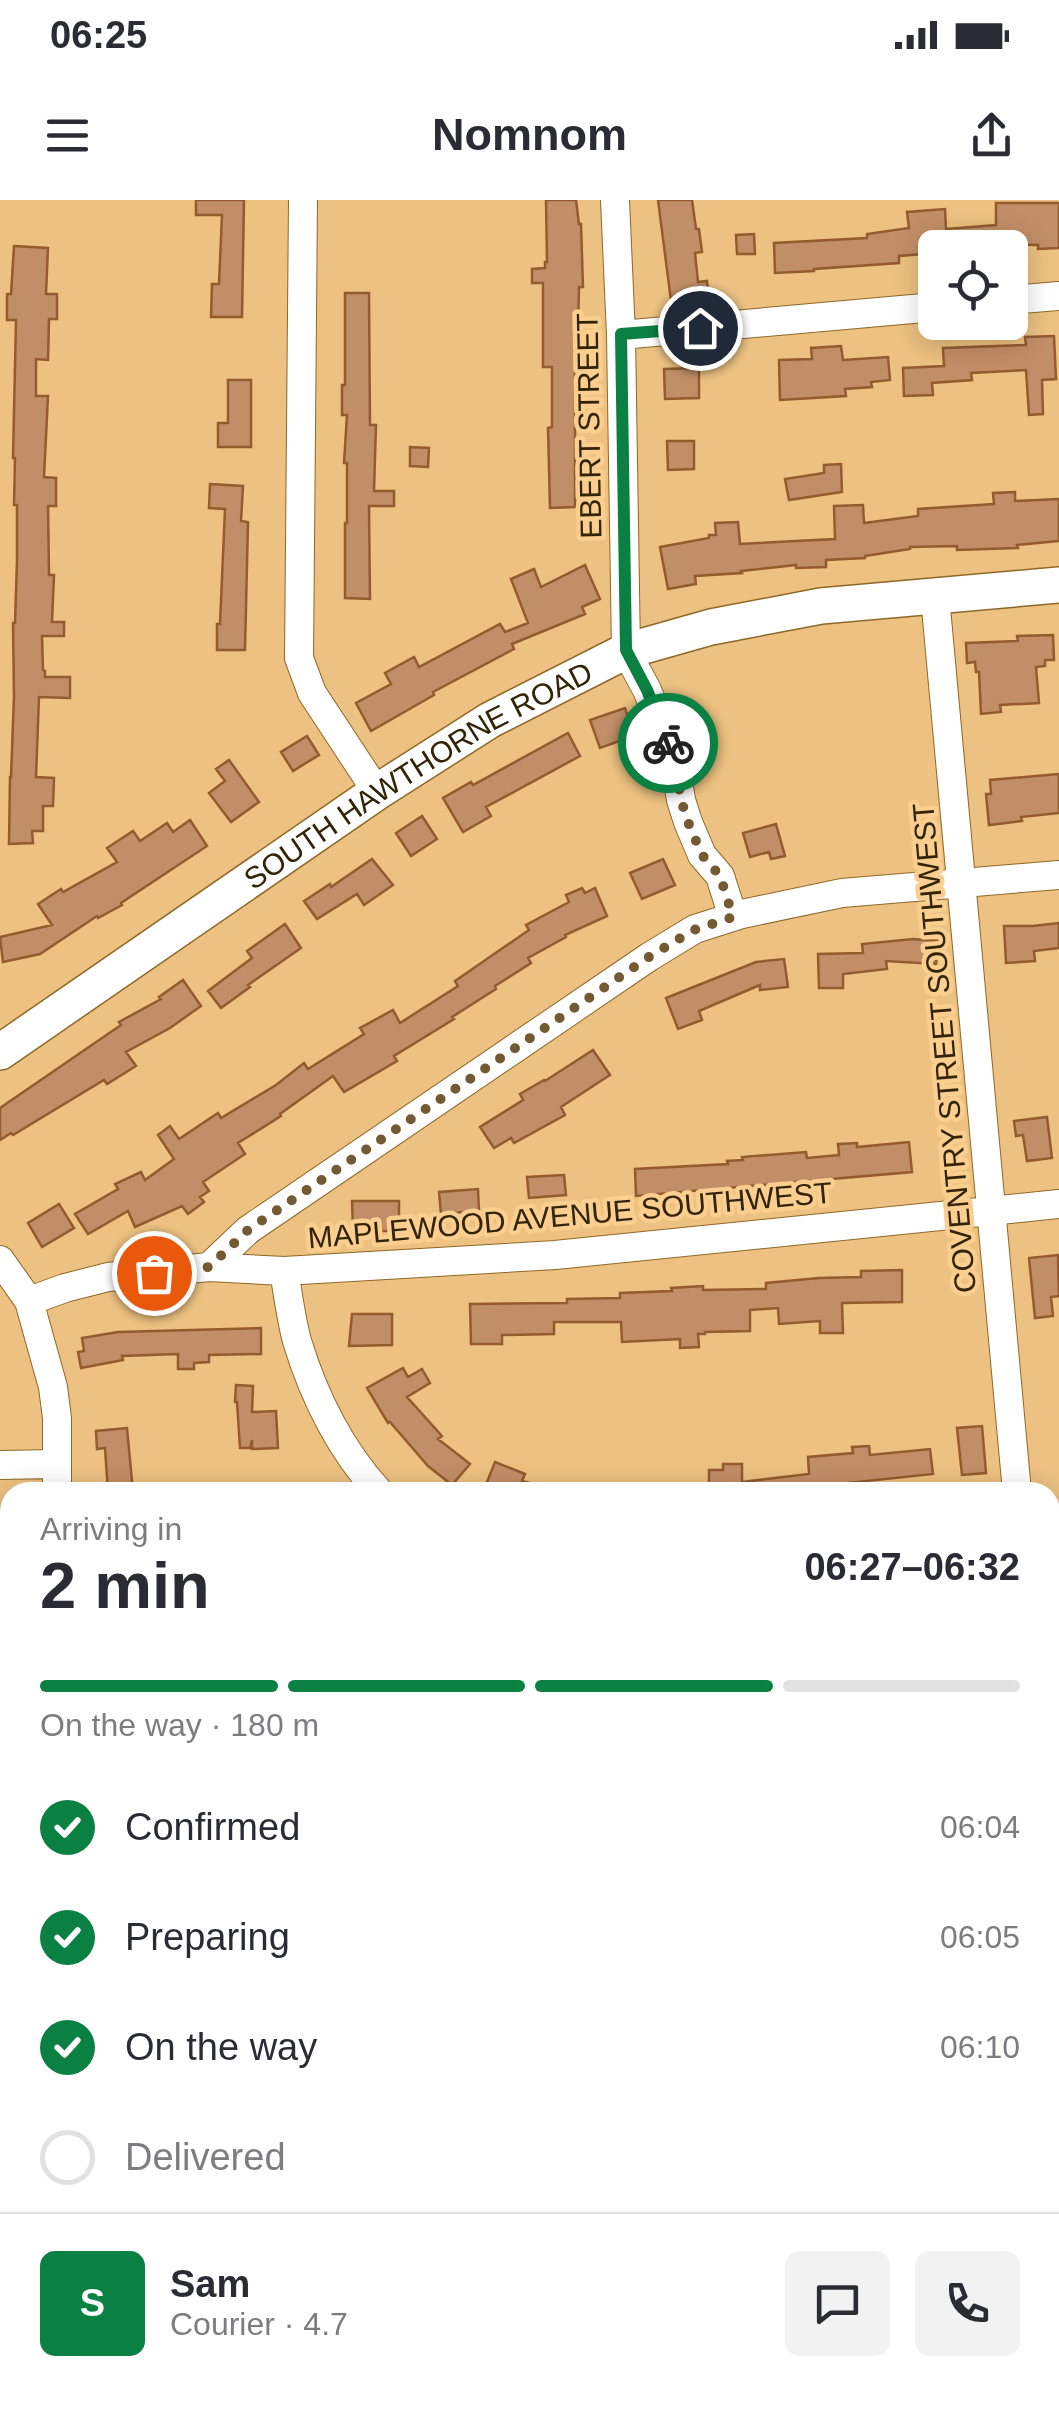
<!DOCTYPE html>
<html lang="en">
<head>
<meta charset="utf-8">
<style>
  body { margin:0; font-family:Arial,sans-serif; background:#f2f2f3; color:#2b2b33; height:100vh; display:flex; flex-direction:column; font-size:38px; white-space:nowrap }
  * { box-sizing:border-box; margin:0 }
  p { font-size:32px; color:#7c7c81 }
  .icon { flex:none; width:55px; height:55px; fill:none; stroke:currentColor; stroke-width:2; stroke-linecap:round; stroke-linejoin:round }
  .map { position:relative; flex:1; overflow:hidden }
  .panel { position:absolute; left:0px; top:1282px; width:1060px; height:932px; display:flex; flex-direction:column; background:#fff; border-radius:30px 30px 0 0; box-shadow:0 5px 25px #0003 }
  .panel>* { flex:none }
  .controls { position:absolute; left:918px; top:30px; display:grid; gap:20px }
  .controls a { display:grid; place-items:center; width:110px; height:110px; border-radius:15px; background:#fff; box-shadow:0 5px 25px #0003; font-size:50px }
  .pin { position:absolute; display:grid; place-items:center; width:85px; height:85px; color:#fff; margin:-42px; border:5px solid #fff; border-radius:50%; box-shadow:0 2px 10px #0007 }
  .courier { position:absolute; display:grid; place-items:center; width:100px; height:100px; margin:-50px; border:8px solid #0b8043; border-radius:50%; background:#fff; color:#222; box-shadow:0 2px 12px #0007 }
  .overview em { font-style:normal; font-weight:700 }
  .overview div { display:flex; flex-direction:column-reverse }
  .overview { display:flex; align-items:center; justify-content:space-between; height:170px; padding:0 40px }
  h1 { font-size:65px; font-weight:700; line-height:75px }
  .bar { display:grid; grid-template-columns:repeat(4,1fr); gap:15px 10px; align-content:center; height:120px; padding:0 40px }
  .bar i { height:12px; border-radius:8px; background:#e1e1e2 }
  .bar .on { background:#0b8043 }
  .bar p { grid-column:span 4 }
  .line { display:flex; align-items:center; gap:25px; padding:0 40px; border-top:2px solid #e1e1e2 }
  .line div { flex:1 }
  .round { display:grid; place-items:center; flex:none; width:105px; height:105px; border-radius:15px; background:#f2f2f3 }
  ol { padding:0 40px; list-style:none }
  li { display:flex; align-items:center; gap:30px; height:110px }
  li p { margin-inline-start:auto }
  li .icon { padding:10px; border-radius:50%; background:#0b8043; color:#fff; stroke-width:4 }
  li:last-child { color:#7c7c81 }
  li i { width:55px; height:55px; border:5px solid #e1e1e2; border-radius:50% }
  .status { display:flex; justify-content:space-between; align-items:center; height:70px; padding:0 50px; background:#fff; direction:ltr }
  .status svg { height:28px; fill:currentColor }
  header { display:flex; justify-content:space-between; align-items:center; height:130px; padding:0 40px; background:#fff; font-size:45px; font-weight:700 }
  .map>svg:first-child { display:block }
</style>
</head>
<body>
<div class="status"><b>06:25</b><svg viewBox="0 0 49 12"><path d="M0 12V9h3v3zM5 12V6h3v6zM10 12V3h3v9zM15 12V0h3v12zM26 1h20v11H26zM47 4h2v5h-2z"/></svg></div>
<header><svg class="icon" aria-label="menu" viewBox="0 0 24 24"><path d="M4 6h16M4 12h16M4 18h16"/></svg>Nomnom<svg class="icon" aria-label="share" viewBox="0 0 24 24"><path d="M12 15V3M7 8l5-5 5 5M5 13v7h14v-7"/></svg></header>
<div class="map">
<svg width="1059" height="2214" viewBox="0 0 1059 2214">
  <rect width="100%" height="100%" fill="#ecc181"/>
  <path fill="#c28e67" stroke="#935b2e" stroke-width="2.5" d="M196 0H244L242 117H211L212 84H219L222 15H196Z
    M546 0H576L579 24H581L583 87H579L578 128H575V307L550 308 548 228 552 227V167H543V83H532V69L545 68V62H547Z
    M658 0H692L696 29H699L702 52 695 53 698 82 707 81 709 97 671 101Z
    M996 3H1059V48L1038 49V45L996 44 935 48V53L899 56V63L814 69V71L775 73 774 43 867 38V34L909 28 907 12 945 9 946 29 996 25Z
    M754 34 755 54H737L736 35Z
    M14 46 48 48 46 94H57V119H49L48 160 36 159V196H48L44 277 56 278V306H48L49 375H54L52 422H64V436H42L43 470 45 471V477H70V498L39 497 36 577 54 578 53 606H43V631H32L33 643 9 644 10 577H11L14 496 13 423H15L17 360V305H14L15 258H13L16 120H7V94H11Z
    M345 93H369L370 225H376L374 291H394V306H369L370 399 345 398V323H347V263H344L347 215H342V185H345Z
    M1054 136 1056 179 1042 180 1043 214 1029 215 1026 170 971 173 972 180 932 183 933 195 904 196 903 168 944 166 943 148 1026 145 1025 137Z
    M841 146 843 160 888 157 890 180 871 182 872 187 845 189 846 196 780 200 779 160 812 159 811 148Z
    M699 168V198L665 199 664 169Z
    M228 180H251V247H218V223H228Z
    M667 241H694V269L668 270Z
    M410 247 429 248 428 267 410 266Z
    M841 264 842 292 789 300 785 279 824 273V265Z
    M210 284 243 286 241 321 248 322 245 450H217V424H220L225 309 209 308Z
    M1015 292V301L1059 299V341L1017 345 1018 348 957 350V346L910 347V349L865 356V358L826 360V367L796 368V365L741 371 742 373 695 376 696 384 668 389 660 347 709 338V335H716L715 323 738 322 740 344 835 339 834 306 863 305 864 323 918 316V309L994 304 993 293Z
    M585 365 600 399 582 407 585 414 512 444 514 449 433 492 434 495 371 531 356 503 391 484 385 473 414 457 419 467 500 424 505 432 528 423 511 379 534 369 541 387Z
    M1053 435 1054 460H1045V466L1036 467 1039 503 1000 505 1001 512 981 514 979 472H976L975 462 967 463 966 443 1018 441 1017 436Z
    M625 508 630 523 623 525 628 538 600 548 590 520Z
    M568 533 580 556 486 607 491 616 463 632 443 598 471 582 473 585Z
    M307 536 319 555 293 571 281 552Z
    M229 560 259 602 231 622 209 593 225 581 216 569Z
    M1059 574V613L1021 617 1022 621 989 625 986 594H991L990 580Z
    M422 616 437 639 411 656 396 633Z
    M190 620 207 646 121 703 122 705 98 718 97 716 40 754 3 762 0 737 52 725 38 704 61 689 63 692 117 662 107 648 133 631 140 641 167 623 173 632Z
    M776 624 785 656 771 659 769 652 750 657 743 633Z
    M372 659 393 685 364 705 357 694 317 719 304 701 330 684 331 687Z
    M663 659 675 685 642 699 630 673Z
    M582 688 585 693 595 688 607 716 565 735 566 737 528 758 531 763 495 786 496 789 452 817 454 819 394 856 397 861 344 892 333 876 280 914 281 916 238 943 245 954 203 982 209 991 200 997 204 1002 188 1014 182 1006 135 1027 128 1011 88 1034 75 1014 118 989 115 984 141 972 145 980 174 959 158 935 170 926 179 939 218 913 221 918 276 885 304 863 308 869 364 834 360 828 393 810 400 823 458 786 455 781 529 730 526 725 569 702 566 695Z
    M1059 723V748L1034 751 1035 761 1006 763 1004 726H1033Z
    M285 724 301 748 248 785 250 787 221 808 208 791 252 758 247 751Z
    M913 739 938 741 936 764 886 761 887 769 843 774V788H819L818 754 863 753 862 744Z
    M784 759 788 787 760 790V785L699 811 702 820 678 829 666 798 756 762Z
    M183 780 201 806 170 828 126 852 136 866 107 884 104 880 13 935 11 933 0 940V908L121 825 119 822 161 799 159 797Z
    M593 850 610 875 561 907 565 915 514 943 511 938 494 948 480 927 523 900 520 894 544 880 545 881Z
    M1047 917 1052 958 1027 961 1023 935 1016 936 1014 921Z
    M909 942 912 972 636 996 635 969 728 964 727 961 743 960 742 957 806 952 807 958 839 955 838 944 857 943V947Z
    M564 975 566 995 529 998 527 977Z
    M478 989 479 1011 441 1014 439 992Z
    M352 1001H399V1031H353Z
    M59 1004 74 1028 42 1047 28 1023Z
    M1058 1055 1059 1096 1051 1097 1053 1116 1035 1118 1029 1058Z
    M902 1070V1102L842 1103 843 1133H820V1121L779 1124 778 1108 750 1110V1131L705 1132V1134H698L699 1147 680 1148V1139L622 1142 621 1122H554V1134L502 1135V1144H471L470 1104 567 1103V1099L620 1098V1093L672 1091 671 1088 703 1086V1090L766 1089V1083L819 1078 861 1077V1071Z
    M352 1114H392V1145L349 1146Z
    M261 1128V1154L209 1155V1162L194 1163V1169H178V1154L122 1156 123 1160 81 1168 78 1152 84 1151 82 1138 118 1132Z
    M403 1168 408 1177 422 1169 430 1183 407 1197 442 1236 438 1239 470 1264 452 1285 428 1266 390 1222 388 1223 367 1188Z
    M236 1185 253 1186 252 1212 276 1211 278 1248 252 1249V1240L250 1248H240L237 1202H235Z
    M982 1226 986 1273 962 1275 957 1228Z
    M127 1228 133 1292H108L105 1248 97 1249 96 1231Z
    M869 1246 870 1255 930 1249 933 1274 838 1284 839 1292H709V1270H723V1264H742V1282L809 1274 808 1257 853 1253 852 1247Z
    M495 1262 525 1274 522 1281 549 1288V1292H483Z"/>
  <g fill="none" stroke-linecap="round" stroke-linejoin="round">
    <g stroke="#8f6827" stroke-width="30">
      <path id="minor" d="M303 0 299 458 312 493 377 592
        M615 0 621 135 626 451 647 490 674 557 681 600 688 622 702 655 720 676 733 717
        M1010 100 1059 96
        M621 135 935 107
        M935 397 1017 1292
        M0 1060 29 1101 53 1187 57 1218V1292
        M209 1067 248 1030 649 757 695 729 742 714 842 693 1059 675
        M284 1071C288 1094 291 1119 297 1141 314 1197 340 1249 379 1292
        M29 1101 65 1088 108 1077 209 1067 284 1071 555 1055 1059 1004
        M0 1265 56 1264
        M1050 1341 1059 1340
        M0 1596H10
        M1050 1614H1059
        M1050 1750 1053 1903 1050 1909
        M0 1925 10 1924
        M122 2205V2214
        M991 2214 992 2205"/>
    </g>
    <g stroke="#8f6827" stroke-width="38">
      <g id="major">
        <path id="s1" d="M0 852 377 592 490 520 626 451 711 427 821 406 1059 385"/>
      </g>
    </g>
    <use href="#minor" stroke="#fff" stroke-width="28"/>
    <use href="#major" stroke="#fff" stroke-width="35"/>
  </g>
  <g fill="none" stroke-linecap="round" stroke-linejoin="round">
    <path stroke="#745a32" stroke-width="10" stroke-dasharray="0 18" d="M154 1073 209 1067 248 1030 649 757 694 730 733 717 720 676 702 655 688 622 681 600 674 557 668 543"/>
    <path stroke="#0b8043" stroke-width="12" d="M668 543 647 490 626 450 621 134 700 128"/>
  </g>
  <g text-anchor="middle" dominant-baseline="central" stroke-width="9" stroke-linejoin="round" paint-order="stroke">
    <g font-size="30" fill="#332307" stroke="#face8e">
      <text transform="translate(589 226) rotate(-91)">EBERT STREET</text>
      <text stroke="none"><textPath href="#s1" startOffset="502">SOUTH HAWTHORNE ROAD</textPath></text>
      <text transform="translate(944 848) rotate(-95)">COVENTRY STREET SOUTHWEST</text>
      <text transform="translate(570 1015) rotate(-5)">MAPLEWOOD AVENUE SOUTHWEST</text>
    </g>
  </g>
</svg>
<div class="controls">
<a><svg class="icon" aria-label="locate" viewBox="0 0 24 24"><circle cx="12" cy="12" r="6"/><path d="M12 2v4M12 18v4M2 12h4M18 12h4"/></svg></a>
</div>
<div class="pin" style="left:154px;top:1073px;background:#ea580c"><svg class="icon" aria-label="bag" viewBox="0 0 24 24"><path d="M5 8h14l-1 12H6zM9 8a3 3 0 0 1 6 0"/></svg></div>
<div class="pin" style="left:700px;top:128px;background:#1f2937"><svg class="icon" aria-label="home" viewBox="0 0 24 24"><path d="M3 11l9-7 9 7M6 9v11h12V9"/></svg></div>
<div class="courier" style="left:668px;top:543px"><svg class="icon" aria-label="bike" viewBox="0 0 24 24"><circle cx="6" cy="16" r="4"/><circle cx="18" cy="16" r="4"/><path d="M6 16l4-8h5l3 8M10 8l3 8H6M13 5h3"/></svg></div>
<section class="panel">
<div class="overview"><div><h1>2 min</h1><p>Arriving in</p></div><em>06:27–06:32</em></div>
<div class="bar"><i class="on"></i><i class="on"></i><i class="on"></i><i></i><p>On the way · 180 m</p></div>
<ol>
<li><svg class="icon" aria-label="check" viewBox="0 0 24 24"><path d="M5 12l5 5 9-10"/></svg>Confirmed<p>06:04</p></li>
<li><svg class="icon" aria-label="check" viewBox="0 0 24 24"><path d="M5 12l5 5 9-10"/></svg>Preparing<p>06:05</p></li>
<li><svg class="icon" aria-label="check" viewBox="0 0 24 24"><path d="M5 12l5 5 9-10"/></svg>On the way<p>06:10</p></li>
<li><i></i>Delivered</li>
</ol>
<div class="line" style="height:180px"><b class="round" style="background:#0b8043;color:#fff">S</b><div><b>Sam</b><p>Courier · 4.7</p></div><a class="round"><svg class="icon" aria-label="chat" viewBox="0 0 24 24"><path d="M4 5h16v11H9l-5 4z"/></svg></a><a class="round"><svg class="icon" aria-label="phone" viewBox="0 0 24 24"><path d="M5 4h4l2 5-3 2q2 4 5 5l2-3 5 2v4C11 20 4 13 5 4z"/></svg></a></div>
</section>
</div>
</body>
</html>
